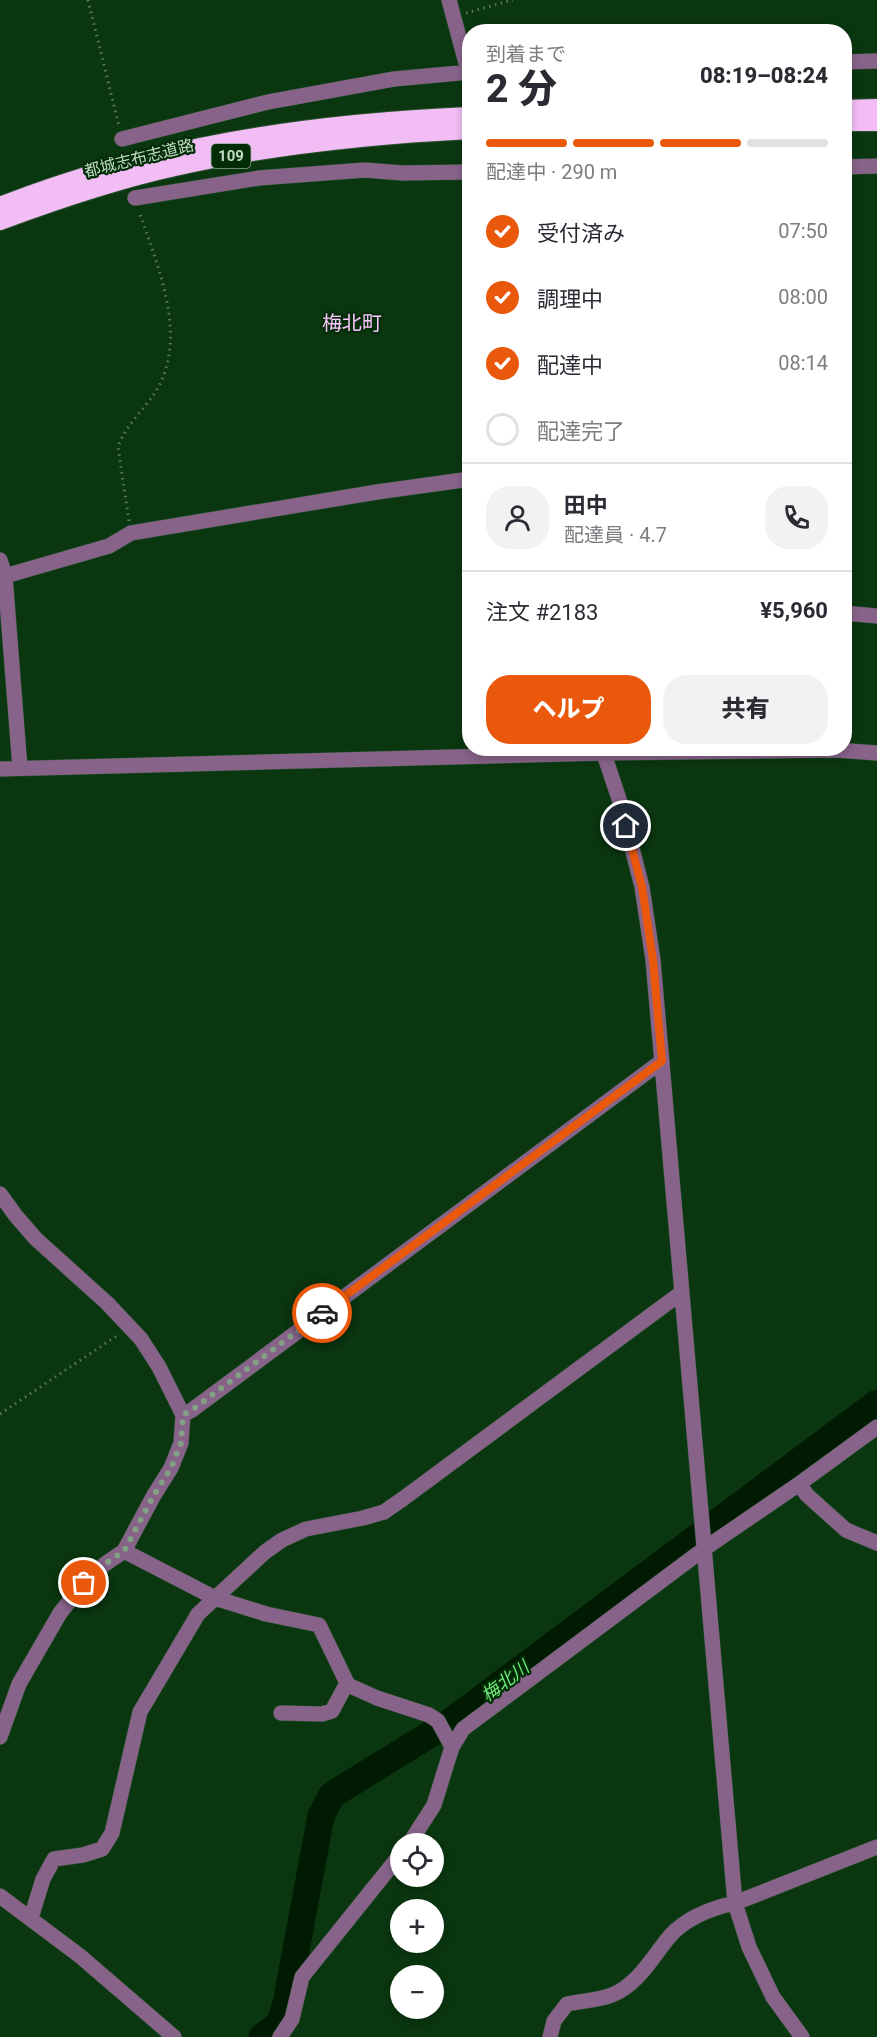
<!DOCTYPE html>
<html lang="ja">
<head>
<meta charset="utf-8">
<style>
  body { margin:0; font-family:Roboto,"Noto Sans JP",sans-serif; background:#f2f2f3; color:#2b2b33; height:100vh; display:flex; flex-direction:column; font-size:22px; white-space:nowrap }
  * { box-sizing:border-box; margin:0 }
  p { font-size:20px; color:#7c7c81 }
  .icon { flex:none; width:33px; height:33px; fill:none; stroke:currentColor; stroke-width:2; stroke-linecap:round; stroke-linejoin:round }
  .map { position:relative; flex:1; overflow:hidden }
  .sheet { position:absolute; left:462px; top:24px; width:390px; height:732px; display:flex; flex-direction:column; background:#fff; border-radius:24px; box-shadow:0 3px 9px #0003 }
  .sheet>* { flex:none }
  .fabs { position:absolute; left:390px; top:1833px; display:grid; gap:12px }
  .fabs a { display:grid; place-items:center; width:54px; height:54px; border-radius:50%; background:#fff; box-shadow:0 3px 9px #0003; font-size:30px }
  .pin { position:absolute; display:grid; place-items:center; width:51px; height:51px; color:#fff; margin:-26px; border:3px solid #fff; border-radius:50%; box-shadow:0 2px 6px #0007 }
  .courier { position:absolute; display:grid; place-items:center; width:60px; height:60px; margin:-30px; border:4px solid #ea580c; border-radius:50%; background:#fff; color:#222; box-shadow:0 2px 8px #0007 }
  .summary em { font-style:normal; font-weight:800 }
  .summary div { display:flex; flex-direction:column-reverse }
  .summary { display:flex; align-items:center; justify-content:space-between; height:102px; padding:0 24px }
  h1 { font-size:39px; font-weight:800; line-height:45px }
  .bar { display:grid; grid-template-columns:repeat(4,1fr); gap:9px 6px; align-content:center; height:72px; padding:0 24px }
  .bar i { height:8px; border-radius:4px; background:#e1e1e2 }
  .bar .active { background:#ea580c }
  .bar p { grid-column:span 4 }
  .line { display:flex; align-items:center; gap:15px; padding:0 24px; border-top:2px solid #e1e1e2 }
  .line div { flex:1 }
  .round { display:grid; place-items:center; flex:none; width:63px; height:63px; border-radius:24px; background:#f2f2f3 }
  ol { padding:0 24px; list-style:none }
  li { display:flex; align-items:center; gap:18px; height:66px }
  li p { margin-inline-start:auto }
  li .icon { padding:6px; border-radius:50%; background:#ea580c; color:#fff; stroke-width:4 }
  li:last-child { color:#7c7c81 }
  li i { width:33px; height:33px; border:3px solid #e1e1e2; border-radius:50% }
  .cta { display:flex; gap:12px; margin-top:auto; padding:12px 24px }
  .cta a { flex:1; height:69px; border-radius:24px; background:#ea580c; color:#fff; font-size:24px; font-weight:800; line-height:69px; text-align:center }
  .cta a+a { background:#f2f2f3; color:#2b2b33 }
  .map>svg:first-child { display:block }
</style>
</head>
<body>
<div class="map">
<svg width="877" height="2037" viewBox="0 0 877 2037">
  <rect width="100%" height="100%" fill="#0a3610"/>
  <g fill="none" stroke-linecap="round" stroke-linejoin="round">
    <path stroke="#001b02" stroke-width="27" d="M262 2037 279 2024 286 2004 321 1816 332 1795 450 1722 877 1403"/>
    <g stroke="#2b5330" stroke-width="16">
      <path id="minor" d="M449 0 470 78
        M844 62 877 61
        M122 139 268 102 394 79 470 72
        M844 167 877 166
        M135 198 259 178 365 170 402 173 470 172
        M0 560 5 576
        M844 613 877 616
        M602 748 621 805 642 887 653 960 735 1903 749 1947 773 1997 802 2037
        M20 768 5 576 109 546 131 533 377 492 470 479
        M0 769 603 753 836 750 877 753
        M0 1194 16 1216 36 1239 107 1303 141 1339 159 1367 183 1415 181 1443 171 1468 154 1495 124 1551 105 1564 84 1583 60 1613 19 1684 0 1737
        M183 1415 192 1410 662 1061
        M799 1484 807 1495 846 1530 877 1543
        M124 1551 215 1598 266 1614 319 1625 348 1685 377 1698 429 1715 438 1721 452 1747
        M281 1713 322 1714 332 1711 347 1683
        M409 1844 434 1805 452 1747 463 1729 704 1549 799 1484 877 1427
        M0 1896 80 1956 174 2037
        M31 1918 43 1879 54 1859 83 1855 102 1849 112 1833 140 1712 198 1614 265 1552 282 1540 306 1529 363 1518 384 1512 404 1498 681 1293
        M280 2037 292 2019 302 1977 400 1855
        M550 2037 554 2021 567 2004C581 2001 599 2000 612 1995 639 1984 653 1956 670 1936 686 1918 712 1908 735 1903L877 1847"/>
    </g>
    <g stroke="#2b5330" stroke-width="20">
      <path id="highway" d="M844 109 877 108
        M844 122H877
        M0 206C153 146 306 123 470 116
        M0 221C57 200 115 180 175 167 272 145 370 135 470 130"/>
    </g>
    <path stroke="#597c5c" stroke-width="3" stroke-dasharray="1.5 4.5" stroke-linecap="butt" d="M88 0 119 126
      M466 13 513 0
      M129 521 118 447C126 423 147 408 159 386 187 331 157 265 139 211
      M0 1414 118 1335"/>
    <use href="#minor" stroke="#876389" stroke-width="15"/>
    <use href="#highway" stroke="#f2bdf4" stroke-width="18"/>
  </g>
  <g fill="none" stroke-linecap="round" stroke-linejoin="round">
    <path stroke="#82a084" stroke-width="6" stroke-dasharray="0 10.8" d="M84 1583 105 1564 124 1551 154 1495 171 1468 181 1443 183 1415 192 1410 322 1313"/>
    <path stroke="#ea580c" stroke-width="8" d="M322 1313 662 1061 653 960 642 887 626 826"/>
  </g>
  <g text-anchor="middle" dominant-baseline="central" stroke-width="4.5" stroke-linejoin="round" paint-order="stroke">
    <rect fill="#002c06" stroke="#88a58a" stroke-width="1.5" x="211.5" y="144" width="39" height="24" rx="4.5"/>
    <g font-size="15" font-weight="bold" fill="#c2d9c2">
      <text x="231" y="156">109</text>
    </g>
    <g font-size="16" fill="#c2d9c2" stroke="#002c06">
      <text transform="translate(139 158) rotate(-14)">都城志布志道路</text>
    </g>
    <g font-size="18" font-style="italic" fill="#70ea7a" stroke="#002c06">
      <text transform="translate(505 1681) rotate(-37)">梅北川</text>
    </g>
    <g font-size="20" fill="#fdc4ff" stroke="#002c06">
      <text x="352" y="323">梅北町</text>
    </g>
  </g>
</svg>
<div class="fabs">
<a><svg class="icon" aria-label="locate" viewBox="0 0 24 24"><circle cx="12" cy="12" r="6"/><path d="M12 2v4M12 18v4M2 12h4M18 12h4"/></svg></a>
<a>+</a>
<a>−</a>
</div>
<div class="pin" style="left:84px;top:1583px;background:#ea580c"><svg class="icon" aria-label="bag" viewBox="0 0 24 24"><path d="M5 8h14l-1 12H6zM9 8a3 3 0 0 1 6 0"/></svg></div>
<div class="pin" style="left:626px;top:826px;background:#1f2937"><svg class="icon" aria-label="home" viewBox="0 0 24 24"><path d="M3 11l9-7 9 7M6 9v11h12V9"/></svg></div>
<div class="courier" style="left:322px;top:1313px"><svg class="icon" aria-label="car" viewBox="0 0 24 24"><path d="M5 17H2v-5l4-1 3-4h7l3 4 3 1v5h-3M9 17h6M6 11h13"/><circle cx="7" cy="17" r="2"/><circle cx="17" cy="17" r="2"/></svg></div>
<section class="sheet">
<div class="summary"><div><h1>2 分</h1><p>到着まで</p></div><em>08:19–08:24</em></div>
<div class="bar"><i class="active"></i><i class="active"></i><i class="active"></i><i></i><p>配達中 · 290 m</p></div>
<ol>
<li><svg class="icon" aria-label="check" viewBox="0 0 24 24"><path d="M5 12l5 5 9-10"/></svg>受付済み<p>07:50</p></li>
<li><svg class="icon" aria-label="check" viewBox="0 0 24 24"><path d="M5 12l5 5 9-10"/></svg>調理中<p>08:00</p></li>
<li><svg class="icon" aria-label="check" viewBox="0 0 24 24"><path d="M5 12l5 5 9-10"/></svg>配達中<p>08:14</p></li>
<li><i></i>配達完了</li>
</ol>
<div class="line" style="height:108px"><a class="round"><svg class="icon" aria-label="person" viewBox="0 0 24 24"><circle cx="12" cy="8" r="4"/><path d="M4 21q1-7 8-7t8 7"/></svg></a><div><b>田中</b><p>配達員 · 4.7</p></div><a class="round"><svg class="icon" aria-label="phone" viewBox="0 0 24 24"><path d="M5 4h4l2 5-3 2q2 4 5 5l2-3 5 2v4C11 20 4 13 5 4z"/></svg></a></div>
<div class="line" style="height:78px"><div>注文 #2183</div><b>¥5,960</b></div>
<div class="cta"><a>ヘルプ</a><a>共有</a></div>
</section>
</div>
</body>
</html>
